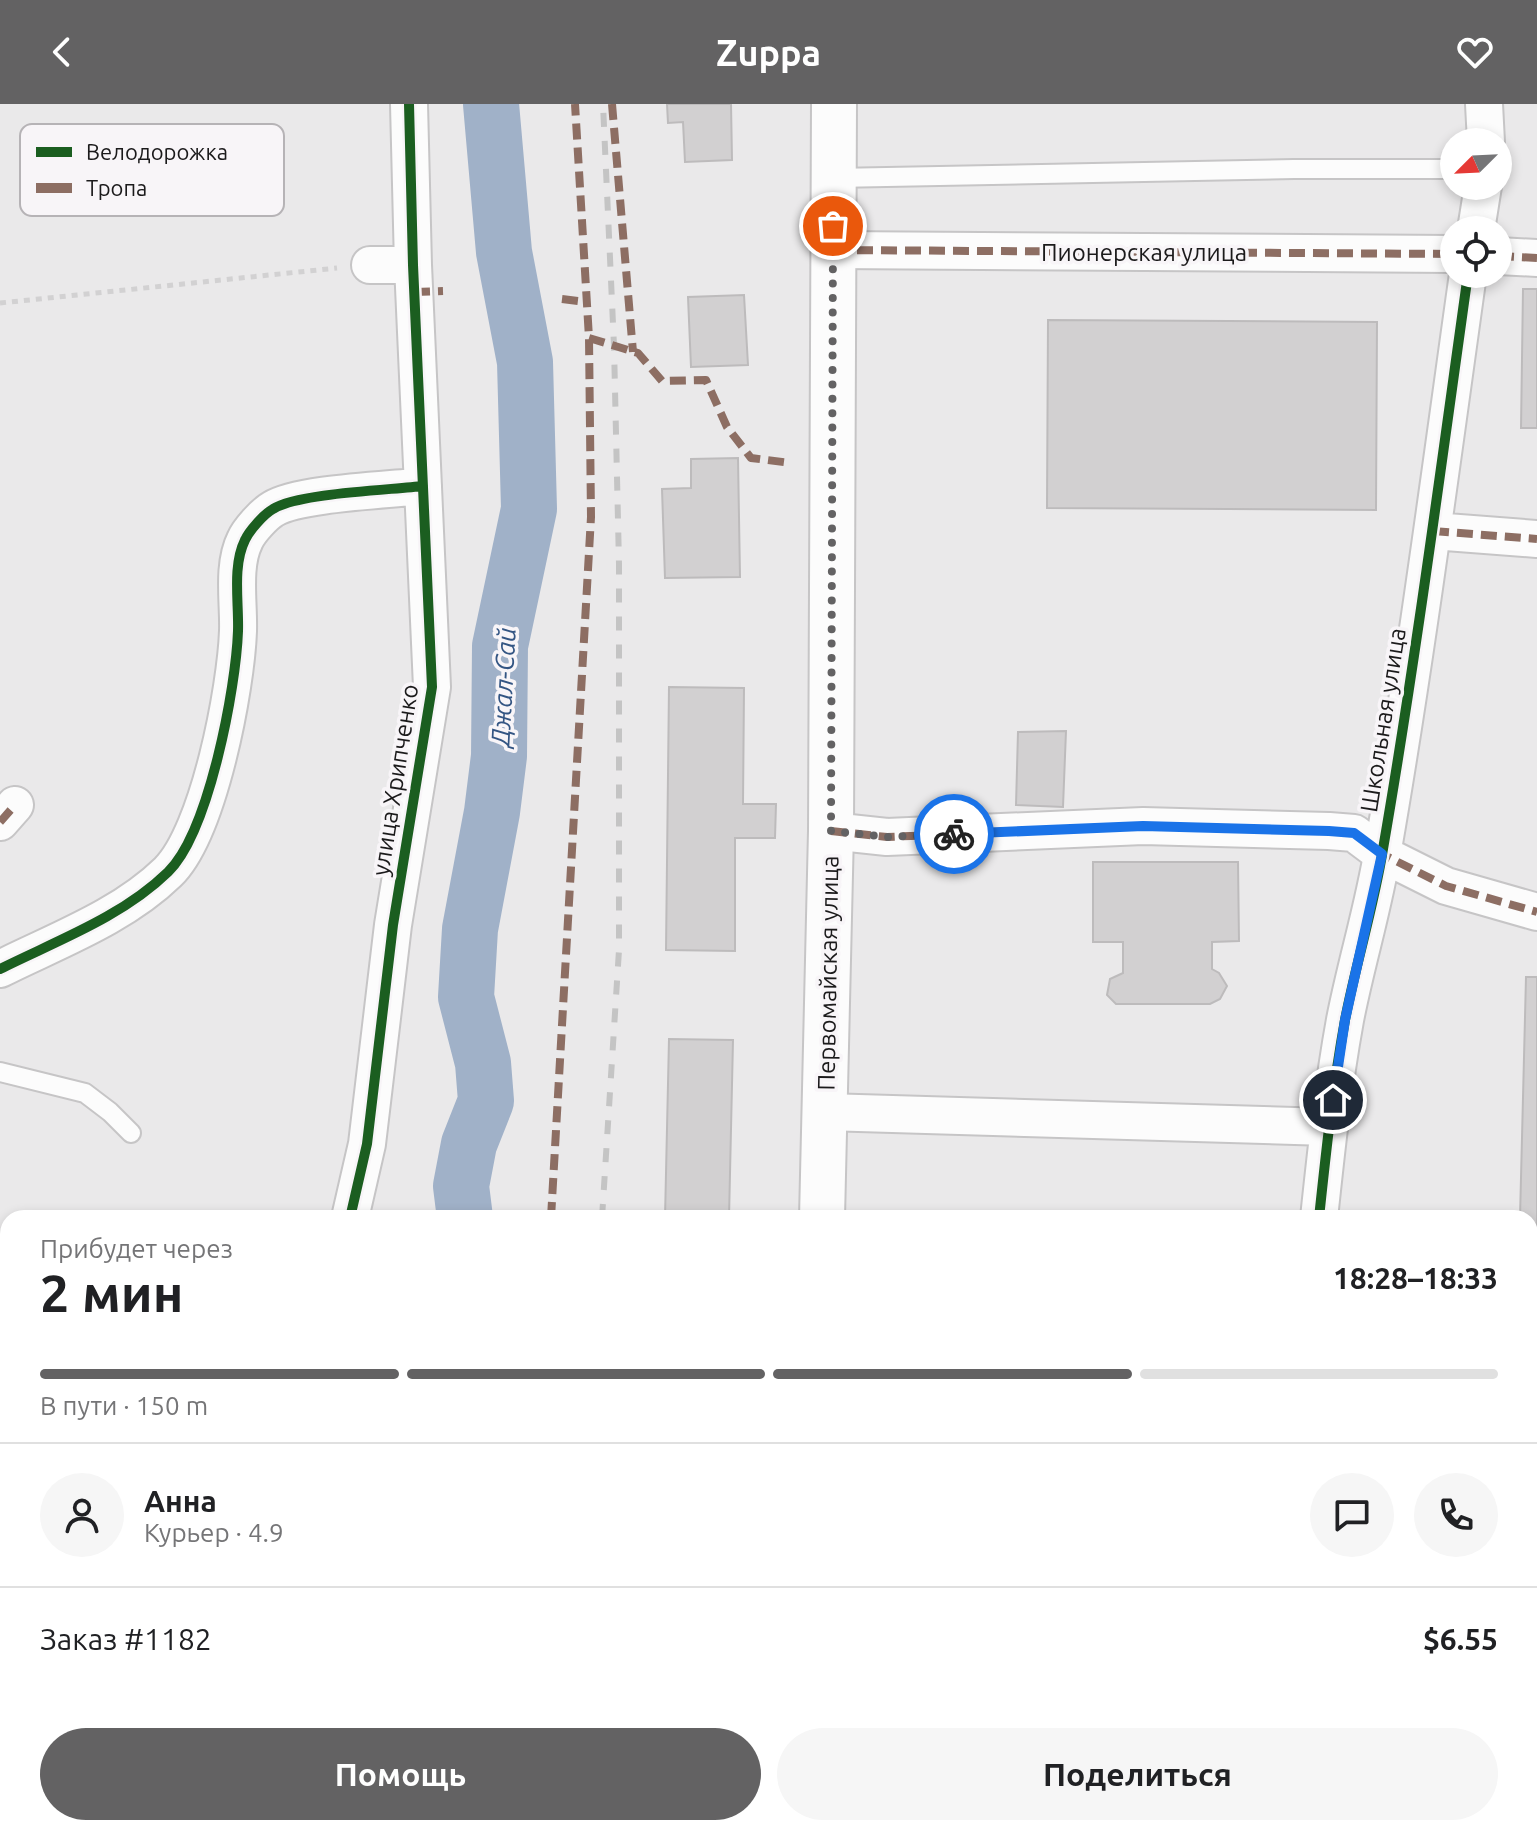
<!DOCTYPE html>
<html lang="ru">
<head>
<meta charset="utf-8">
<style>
  body { margin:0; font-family:Ubuntu,sans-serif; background:#f6f6f6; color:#202124; height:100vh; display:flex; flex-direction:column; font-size:30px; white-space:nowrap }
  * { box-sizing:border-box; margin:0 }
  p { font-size:26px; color:#757577 }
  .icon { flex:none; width:44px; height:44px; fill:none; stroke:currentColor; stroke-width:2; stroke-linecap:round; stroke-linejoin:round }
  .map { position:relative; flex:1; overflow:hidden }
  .panel { position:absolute; left:0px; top:1106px; width:1538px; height:626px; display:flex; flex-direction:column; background:#fff; border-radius:24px 24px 0 0; box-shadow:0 4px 12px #0003 }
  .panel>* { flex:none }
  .needle { width:52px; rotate:246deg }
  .controls { position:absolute; left:1440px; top:24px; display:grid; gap:16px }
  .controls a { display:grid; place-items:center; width:72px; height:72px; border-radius:50%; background:#fff; box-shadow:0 4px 12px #0003; font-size:40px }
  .pin { position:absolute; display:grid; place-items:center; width:68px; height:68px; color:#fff; margin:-34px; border:4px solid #fff; border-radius:50%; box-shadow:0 2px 8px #0007 }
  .courier { position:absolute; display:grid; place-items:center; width:80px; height:80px; margin:-40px; border:6px solid #1a73e8; border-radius:50%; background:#fff; color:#222; box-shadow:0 2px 10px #0007 }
  .head em { font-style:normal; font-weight:600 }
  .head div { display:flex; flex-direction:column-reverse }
  .head { display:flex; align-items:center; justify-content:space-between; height:136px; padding:0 40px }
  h1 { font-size:52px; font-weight:600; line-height:60px }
  .bar { display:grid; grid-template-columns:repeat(4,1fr); gap:12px 8px; align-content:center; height:96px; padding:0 40px }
  .bar i { height:10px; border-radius:6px; background:#e0e0e0 }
  .bar .on { background:#636263 }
  .bar p { grid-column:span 4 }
  .line { display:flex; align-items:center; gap:20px; padding:0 40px; border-top:2px solid #e0e0e0 }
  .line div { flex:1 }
  .round { display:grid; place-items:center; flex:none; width:84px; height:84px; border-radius:42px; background:#f6f6f6 }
  .button { display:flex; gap:16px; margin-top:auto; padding:16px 40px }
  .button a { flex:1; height:92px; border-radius:48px; background:#636263; color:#fff; font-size:32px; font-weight:600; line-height:92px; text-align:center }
  .button a+a { background:#f6f6f6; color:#202124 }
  header { display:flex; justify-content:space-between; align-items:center; height:104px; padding:0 40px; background:#636263; color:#fff; font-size:36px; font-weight:600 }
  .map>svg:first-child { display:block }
</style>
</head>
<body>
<header><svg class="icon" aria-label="back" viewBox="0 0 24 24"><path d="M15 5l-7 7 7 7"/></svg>Zuppa<svg class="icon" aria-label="heart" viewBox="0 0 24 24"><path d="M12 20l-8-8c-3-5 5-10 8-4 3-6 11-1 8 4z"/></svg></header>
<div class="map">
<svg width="1537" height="1731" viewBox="0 0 1537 1731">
  <rect width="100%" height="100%" fill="#eae9ea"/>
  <path fill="#e2dce2" d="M485 1724H590L589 1731H482Z"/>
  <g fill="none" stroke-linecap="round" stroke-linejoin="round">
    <path stroke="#a0b1c8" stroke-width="56" d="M465 1114 461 1082 469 1040 486 997 483 959 466 893 470 825 492 708 499 652 500 542 529 405 525 258 504 148 491 0
      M287 1731 289 1724"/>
  </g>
  <path fill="#d2d0d1" stroke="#bdbbbc" stroke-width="2" d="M667 0H731L732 56 685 58 683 18 668 19Z
    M1523 185H1537V324H1521Z
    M744 191 748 261 691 263 688 193Z
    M1048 216 1377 218 1376 406 1047 404Z
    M738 354 740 473 665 474 662 385 691 384V355Z
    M669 583 744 584 743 700H776L775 734H735V847L666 846Z
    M1066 627 1063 703 1016 701 1018 628Z
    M1093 758H1238L1239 837 1212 838V865L1219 869 1227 882 1220 895 1210 900H1116L1107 891 1110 875 1123 869V838H1093Z
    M1526 873H1537V1186H1530V1114H1520Z
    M669 935 733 936 729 1114H665Z
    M0 1407 4 1416 8 1414V1490L4 1492 0 1483Z
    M653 1724H720V1731H653Z"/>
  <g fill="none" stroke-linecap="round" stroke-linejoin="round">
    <g stroke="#c6c5c6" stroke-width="22">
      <path id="lane" d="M834 74 1294 65H1454
        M0 968 85 989 110 1008 131 1029"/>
    </g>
    <g stroke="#c6c5c6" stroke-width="40">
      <path id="street" d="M1484 0 1486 38
        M1476 126 1483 82
        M833 146 1454 150
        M1498 152 1537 154
        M370 161H413
        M1433 427 1537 435
        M0 718 15 701
        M831 727 887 733 1143 722 1329 727 1354 729 1382 750 1446 782 1537 808
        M0 865C56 837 122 813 168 768 209 728 236 584 238 527 239 499 232 462 245 436 249 427 264 410 273 405 298 389 390 386 423 382
        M825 1008 1328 1023
        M350 1114 367 1040 393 821 432 583 413 161 409 0
        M1319 1114C1326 1048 1333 982 1345 916 1356 859 1374 802 1383 745 1416 554 1441 362 1468 170
        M1299 1724V1731
        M182 1731 185 1724"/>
    </g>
    <g stroke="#c6c5c6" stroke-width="48">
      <path id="secondary" d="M822 1114 831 727 834 0
        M808 1731V1724"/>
    </g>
    <path stroke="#d2d1d2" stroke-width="5" stroke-dasharray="6 6" stroke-linecap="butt" d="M0 199 337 164"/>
    <use href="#lane" stroke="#fcfcfc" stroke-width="18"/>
    <use href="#street" stroke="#fcfcfc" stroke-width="36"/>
    <use href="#secondary" stroke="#fcfcfc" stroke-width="44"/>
    <path stroke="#c4c4c4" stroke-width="6" stroke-dasharray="14 14" stroke-linecap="butt" d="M602 1114 619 846V460L614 242 603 0
      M551 1731 552 1724"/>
    <path stroke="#8d6e63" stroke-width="8" stroke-dasharray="16 8" stroke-linecap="butt" d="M612 0 633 248
      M833 146 1454 150
      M1498 152 1537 154
      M414 188 443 187
      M562 195 587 198
      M589 234 638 249 662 277 706 276 727 323 751 354 791 359
      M1433 427 1537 435
      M0 718 15 701
      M831 727 887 733 1143 722 1329 727 1354 729 1382 750 1446 782 1537 808
      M551 1114 591 413 589 234 575 0
      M429 1731 431 1724"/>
    <g stroke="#f8f5f8" stroke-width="15">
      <path id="cycleway" d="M0 865C56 837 122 813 168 768 209 728 236 584 238 527 239 499 232 462 245 436 249 427 264 410 273 405 298 389 390 386 423 382
        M350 1114 367 1040 393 821 432 583 413 161 409 0
        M1319 1114C1326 1048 1333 982 1345 916 1356 859 1374 802 1383 745 1416 554 1441 362 1468 170"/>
    </g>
    <use href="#cycleway" stroke="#1b5e20" stroke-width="10"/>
  </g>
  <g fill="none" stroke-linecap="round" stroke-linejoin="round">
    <path stroke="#636263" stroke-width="8" stroke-dasharray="0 14.4" d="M833 122 831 727 887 733 954 730"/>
    <path stroke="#1a73e8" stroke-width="10" d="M954 730 1143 722 1329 727 1354 729 1382 750 1345 916 1333 996"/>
  </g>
  <g text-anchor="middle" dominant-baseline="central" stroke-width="7" stroke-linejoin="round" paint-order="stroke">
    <g font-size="24" fill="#1b1a1b" stroke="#f8f5f8">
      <text x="1144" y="148">Пионерская улица</text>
      <text transform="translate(1383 616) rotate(-81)">Школьная улица</text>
      <text transform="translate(395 676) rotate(-81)">улица Хрипченко</text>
      <text transform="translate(828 869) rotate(-89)">Первомайская улица</text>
    </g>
    <g font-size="26" font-style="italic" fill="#335583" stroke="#f8f5f8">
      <text transform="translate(503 583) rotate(-87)">Джал-Сай</text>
    </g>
  </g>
  <rect x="20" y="20" width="264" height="92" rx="12" fill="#f8f5f8" stroke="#b6b3b6" stroke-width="2"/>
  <rect x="36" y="43" width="36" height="10" fill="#1b5e20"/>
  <rect x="36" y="79" width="36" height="10" fill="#8d6e63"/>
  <g font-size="22" fill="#1b1a1b">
    <text x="86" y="56">Велодорожка</text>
    <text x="86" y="92">Тропа</text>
  </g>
</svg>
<div class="controls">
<a><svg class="needle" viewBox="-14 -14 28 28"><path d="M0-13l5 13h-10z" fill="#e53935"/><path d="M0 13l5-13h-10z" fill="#757577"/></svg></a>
<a><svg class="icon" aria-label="locate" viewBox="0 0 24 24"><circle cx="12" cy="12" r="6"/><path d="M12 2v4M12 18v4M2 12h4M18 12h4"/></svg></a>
</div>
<div class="pin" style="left:833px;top:122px;background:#ea580c"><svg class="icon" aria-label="bag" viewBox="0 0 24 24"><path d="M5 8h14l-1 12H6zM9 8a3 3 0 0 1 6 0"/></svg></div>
<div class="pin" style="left:1333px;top:996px;background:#1f2937"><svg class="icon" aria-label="home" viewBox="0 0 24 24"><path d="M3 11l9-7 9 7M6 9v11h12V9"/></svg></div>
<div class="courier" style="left:954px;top:730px"><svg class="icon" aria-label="bike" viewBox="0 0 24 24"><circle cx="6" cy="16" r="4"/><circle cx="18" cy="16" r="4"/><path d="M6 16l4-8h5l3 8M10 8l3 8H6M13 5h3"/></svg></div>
<section class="panel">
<div class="head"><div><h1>2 мин</h1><p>Прибудет через</p></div><em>18:28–18:33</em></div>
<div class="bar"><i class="on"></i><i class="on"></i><i class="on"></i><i></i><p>В пути · 150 m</p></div>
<div class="line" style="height:144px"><a class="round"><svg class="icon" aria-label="person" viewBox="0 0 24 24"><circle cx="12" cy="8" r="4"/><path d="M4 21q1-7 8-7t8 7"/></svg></a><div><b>Анна</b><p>Курьер · 4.9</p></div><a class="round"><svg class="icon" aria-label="chat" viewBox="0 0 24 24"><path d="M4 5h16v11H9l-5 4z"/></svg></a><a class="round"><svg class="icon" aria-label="phone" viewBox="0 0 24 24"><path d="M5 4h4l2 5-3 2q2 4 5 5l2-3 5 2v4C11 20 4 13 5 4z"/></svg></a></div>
<div class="line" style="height:104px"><div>Заказ #1182</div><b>$6.55</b></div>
<div class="button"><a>Помощь</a><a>Поделиться</a></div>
</section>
</div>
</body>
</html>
